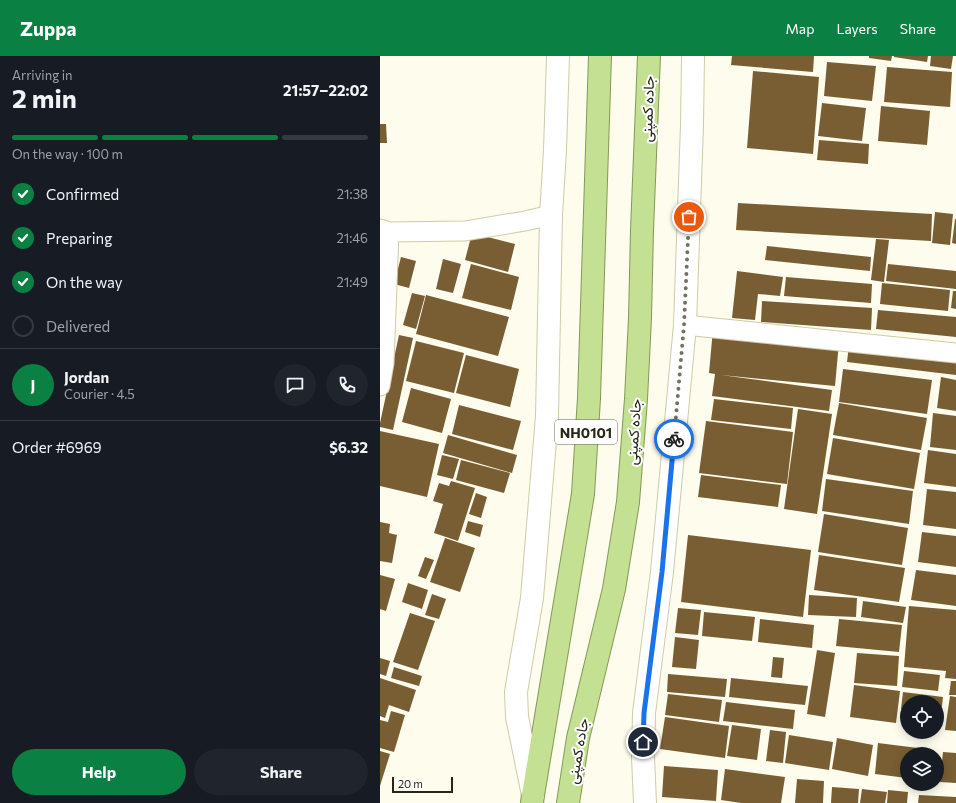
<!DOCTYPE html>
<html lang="en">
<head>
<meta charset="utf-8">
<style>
  body { margin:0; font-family:Commissioner,Vazirmatn,sans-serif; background:#20242c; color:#f1f3f6; height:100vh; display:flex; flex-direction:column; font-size:15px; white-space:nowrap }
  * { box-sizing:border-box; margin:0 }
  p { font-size:13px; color:#9ea1a6 }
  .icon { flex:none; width:22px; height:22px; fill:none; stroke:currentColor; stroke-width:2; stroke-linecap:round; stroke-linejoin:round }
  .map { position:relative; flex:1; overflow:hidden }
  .drawer { display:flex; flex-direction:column; background:#171b24; width:380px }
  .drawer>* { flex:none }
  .controls { position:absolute; left:520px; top:639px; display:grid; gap:8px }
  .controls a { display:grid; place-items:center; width:44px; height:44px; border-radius:50%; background:#171b24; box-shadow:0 2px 10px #0003; font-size:20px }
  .scale { position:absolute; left:12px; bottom:10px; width:61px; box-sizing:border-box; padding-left:4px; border:2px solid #272617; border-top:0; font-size:11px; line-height:14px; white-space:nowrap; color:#272617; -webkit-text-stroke:3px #fff; paint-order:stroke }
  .pin { position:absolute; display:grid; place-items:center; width:34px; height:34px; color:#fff; margin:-17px; border:2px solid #fff; border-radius:50%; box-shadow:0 1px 4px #0007 }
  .courier { position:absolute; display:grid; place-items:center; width:40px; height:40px; margin:-20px; border:3px solid #1a73e8; border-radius:50%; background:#fff; color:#222; box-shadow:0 1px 5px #0007 }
  .overview em { font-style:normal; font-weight:700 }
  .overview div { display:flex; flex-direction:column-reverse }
  .overview { display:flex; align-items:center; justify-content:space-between; height:68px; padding:0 12px }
  h1 { font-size:26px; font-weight:700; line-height:30px }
  .bar { display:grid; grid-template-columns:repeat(4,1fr); gap:6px 4px; align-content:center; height:48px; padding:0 12px }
  .bar i { height:5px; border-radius:3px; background:#363941 }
  .bar .selected { background:#0b8043 }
  .bar p { grid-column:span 4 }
  .line { display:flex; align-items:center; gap:10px; padding:0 12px; border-top:1px solid #363941 }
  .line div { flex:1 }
  .round { display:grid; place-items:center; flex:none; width:42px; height:42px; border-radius:21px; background:#20242c }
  ol { padding:0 12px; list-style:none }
  li { display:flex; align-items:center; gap:12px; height:44px }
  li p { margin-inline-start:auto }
  li .icon { padding:4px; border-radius:50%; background:#0b8043; color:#fff; stroke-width:4 }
  li:last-child { color:#9ea1a6 }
  li i { width:22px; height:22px; border:2px solid #363941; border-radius:50% }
  .primary-button { display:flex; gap:8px; margin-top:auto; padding:8px 12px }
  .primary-button a { flex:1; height:46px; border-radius:24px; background:#0b8043; color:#fff; font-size:16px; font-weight:700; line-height:46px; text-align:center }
  .primary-button a+a { background:#20242c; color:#f1f3f6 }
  header { display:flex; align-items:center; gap:24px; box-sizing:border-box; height:56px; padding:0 20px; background:#0b8043; color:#fff }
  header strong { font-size:19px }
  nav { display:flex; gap:22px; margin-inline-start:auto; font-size:14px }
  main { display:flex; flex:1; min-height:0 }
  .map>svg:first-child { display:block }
</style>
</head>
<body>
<header>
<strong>Zuppa</strong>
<nav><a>Map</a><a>Layers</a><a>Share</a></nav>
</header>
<main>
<section class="drawer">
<div class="overview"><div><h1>2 min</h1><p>Arriving in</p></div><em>21:57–22:02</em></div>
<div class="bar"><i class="selected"></i><i class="selected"></i><i class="selected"></i><i></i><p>On the way · 100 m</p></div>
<ol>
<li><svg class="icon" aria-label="check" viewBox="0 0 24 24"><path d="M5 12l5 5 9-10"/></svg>Confirmed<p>21:38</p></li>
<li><svg class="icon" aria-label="check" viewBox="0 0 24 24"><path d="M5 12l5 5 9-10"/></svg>Preparing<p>21:46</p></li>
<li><svg class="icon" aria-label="check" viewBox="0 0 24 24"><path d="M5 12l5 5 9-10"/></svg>On the way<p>21:49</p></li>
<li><i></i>Delivered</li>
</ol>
<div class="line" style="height:72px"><b class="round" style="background:#0b8043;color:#fff">J</b><div><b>Jordan</b><p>Courier · 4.5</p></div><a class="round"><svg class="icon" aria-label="chat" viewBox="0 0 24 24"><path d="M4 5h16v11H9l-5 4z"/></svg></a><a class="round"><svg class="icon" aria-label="phone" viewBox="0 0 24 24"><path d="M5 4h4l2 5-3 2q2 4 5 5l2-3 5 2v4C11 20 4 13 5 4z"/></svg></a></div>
<div class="line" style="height:52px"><div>Order #6969</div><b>$6.32</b></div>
<div class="primary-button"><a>Help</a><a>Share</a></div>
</section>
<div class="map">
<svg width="576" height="747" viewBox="0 0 576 747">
  <rect width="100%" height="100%" fill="#fefced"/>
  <path fill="#795e33" d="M352 0H434L433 16 351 9Z
    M489 0H512L511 5 489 2Z
    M514 0H548L547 6 514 1Z
    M551 0H573L571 13 550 10Z
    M447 6 496 10 492 45 444 40Z
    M507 11 572 16 570 51 504 46Z
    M373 15 439 21 433 98 367 92Z
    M442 47 486 52 482 85 438 80Z
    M501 50 550 55 547 89 498 85Z
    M0 68H6L7 87H0Z
    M439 84 489 88 488 108 437 104Z
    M358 147 552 158 551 185 356 174Z
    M555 156 573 158 570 189 552 187Z
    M575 163H576V188L572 187Z
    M92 177 135 188 128 216 85 204Z
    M496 183 509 184 504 226 491 224Z
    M387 190 491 201 490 215 385 204Z
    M21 201 36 205 29 232 14 228Z
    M63 203 81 208 73 237 56 233Z
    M91 208 139 221 131 254 82 242Z
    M508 208 576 215V233L506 225Z
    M357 215 403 221 400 240 378 238 375 264 352 262Z
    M406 221 492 228 491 247 404 240Z
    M502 227 570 234 568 255 500 248Z
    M573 235H576V253L571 252Z
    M32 237 45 240 36 273 23 269Z
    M46 239 129 261 118 300 36 278Z
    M382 245 492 252 491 274 381 266Z
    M498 254 576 261V281L496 273Z
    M333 273 459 286 455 330 341 319 452 334 449 355 332 340 335 318 329 317Z
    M19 279 33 282 13 374 0 371V367Z
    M36 285 84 297 74 337 26 325Z
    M469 289 576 302V319L467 306Z
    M86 299 139 313 130 351 76 337Z
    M463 313 552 324 547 358 459 346Z
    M561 321 576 324V355L557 352Z
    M31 332 71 343 62 377 22 366Z
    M334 343 413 352 411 373 331 364Z
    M459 347 547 362 541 394 453 379Z
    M79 349 141 365 133 394 72 378Z
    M418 353 452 358 437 458 404 453Z
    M553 357 576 360V394L550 391Z
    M326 365 413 376 407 428 319 417Z
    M0 375 59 388 47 441 0 430Z
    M68 379 137 399 132 417 63 397Z
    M453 382 540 397 534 433 447 418Z
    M548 394 576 398V431L544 427Z
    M62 399 79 403 73 423 57 419Z
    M81 404 130 417 124 437 76 424Z
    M321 419 401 429 398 451 318 441Z
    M446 423 533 435 529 468 442 455Z
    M71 425 95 432 78 485 54 477 63 448 53 445 59 427 69 430Z
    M547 433 576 436V473L543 469Z
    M96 437 107 441 101 462 89 458Z
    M444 458 528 472 522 509 438 496Z
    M88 465 103 469 100 481 85 476Z
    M0 466 10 468 9 477 17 479 12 507 0 505Z
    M542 476 576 480V511L538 506Z
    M308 479 431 494 423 561 301 546Z
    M65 482 95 492 80 536 50 526Z
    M439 499 525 512 519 546 434 534Z
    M45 501 54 504 46 523 38 520Z
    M536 514 576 519V550L531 544Z
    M0 519 15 523 6 555 0 553Z
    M28 527 48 534 42 553 22 546Z
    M52 538 66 543 59 563 45 559Z
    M429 539 477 542 476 561 428 559Z
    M483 545 526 551 523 567 481 561Z
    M529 550 576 554V623L565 622 566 615 524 611Z
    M298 552 321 554 318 579 295 577Z
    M324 556 375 561 372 585 322 580Z
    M30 557 55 565 38 614 13 606Z
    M380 563 434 569 432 592 378 586Z
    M459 563 522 569 519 596 456 590Z
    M295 581 319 584 316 613 292 611Z
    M437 594 455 597 445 661 427 658Z
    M477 597 519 600 517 630 474 627Z
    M393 601 404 602 402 622 391 621Z
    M0 602 10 605 6 620 0 618Z
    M14 611 42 620 39 630 11 622Z
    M524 615 560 619 558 635 522 631Z
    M288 618 347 623 345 641 287 636Z
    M0 622 36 634 29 656 9 649 5 662 0 660Z
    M351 622 428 630 425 649 349 641Z
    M571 625H576V639H569Z
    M474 629 520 635 516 667 470 661Z
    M523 636 563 641 561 658 557 657V646H527V653H521Z
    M288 638 342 644 339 666 285 659Z
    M570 640 576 641V675L565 674Z
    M346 646 415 654 413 673 343 665Z
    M11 655 25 659 14 696 0 692V664L8 666Z
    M285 661 349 670 345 702 280 693Z
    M352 669 381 673 377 704 347 700Z
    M390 674 406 676 403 707 386 705Z
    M409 679 453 686 449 714 405 707Z
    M457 682 493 689 488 720 452 713Z
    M498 687 554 694 553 698H527V722L495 718Z
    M0 695 10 698 0 730Z
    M563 696 576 697V727L560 726Z
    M284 710 338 714 336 745 282 741Z
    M345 713 405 721 401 747H361L341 744Z
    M417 723 444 725 443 747H415Z
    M452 731 479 733 478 747H451Z
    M482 733 507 736 505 747H480Z
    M508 734 528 736 527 747H507Z
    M539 739 576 741V747H538Z"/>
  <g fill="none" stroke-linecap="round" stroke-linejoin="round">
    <g stroke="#cfcba6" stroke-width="21">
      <path id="minor" d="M0 173 9 176 85 175 145 165 171 159
        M305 269 576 297
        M0 330 4 307 9 176"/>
    </g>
    <g stroke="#cfcba6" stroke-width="24">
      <path id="tertiary" d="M153 739 137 661 136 636 152 542 167 360 171 159 175 94 178 0
        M265 747 263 701 264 657 282 516 305 269 312 69 313 0"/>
    </g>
    <g stroke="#839a56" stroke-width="24">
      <path id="trunk" d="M152 747 153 739 203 438 209 342 220 0
        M188 747 198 682 234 533 248 446 256 343 260 262 262 174 269 0"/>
    </g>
    <use href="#minor" stroke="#fff" stroke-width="19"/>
    <use href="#tertiary" stroke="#fff" stroke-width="22"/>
    <use href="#trunk" stroke="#c4e093" stroke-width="22"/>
  </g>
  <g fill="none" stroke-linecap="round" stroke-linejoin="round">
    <path stroke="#727162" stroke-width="4" stroke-dasharray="0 7.2" d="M294 383 304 269 309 161"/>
    <path stroke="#1a73e8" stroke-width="5" d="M263 686 264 657 282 516 294 383"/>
  </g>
  <g text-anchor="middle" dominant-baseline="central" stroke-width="4" stroke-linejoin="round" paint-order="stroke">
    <rect fill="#fff" stroke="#68675d" stroke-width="1" x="175" y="364" width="62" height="24" rx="3"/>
    <g font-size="14" font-weight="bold" fill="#272617">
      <text x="206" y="376">NH0101</text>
    </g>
    <g font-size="15" fill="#272617" stroke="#fff">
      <text transform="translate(267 53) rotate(-88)">جاده کمپنی</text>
      <text transform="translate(253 376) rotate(-86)">جاده کمپنی</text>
      <text transform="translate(197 695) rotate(-80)">جاده کمپنی</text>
    </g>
  </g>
</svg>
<div class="controls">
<a><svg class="icon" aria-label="locate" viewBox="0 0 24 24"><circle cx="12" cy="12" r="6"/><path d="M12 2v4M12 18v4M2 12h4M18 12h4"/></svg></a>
<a><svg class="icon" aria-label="layers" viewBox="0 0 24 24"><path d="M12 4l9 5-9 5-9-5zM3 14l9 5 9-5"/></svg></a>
</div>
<div class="scale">20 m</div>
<div class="pin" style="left:309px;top:161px;background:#ea580c"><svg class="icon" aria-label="bag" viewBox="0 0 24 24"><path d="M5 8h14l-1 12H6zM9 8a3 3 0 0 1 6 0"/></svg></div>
<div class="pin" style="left:263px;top:686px;background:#1f2937"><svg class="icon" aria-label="home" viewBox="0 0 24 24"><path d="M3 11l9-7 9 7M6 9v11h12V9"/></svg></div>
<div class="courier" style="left:294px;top:383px"><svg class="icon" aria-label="bike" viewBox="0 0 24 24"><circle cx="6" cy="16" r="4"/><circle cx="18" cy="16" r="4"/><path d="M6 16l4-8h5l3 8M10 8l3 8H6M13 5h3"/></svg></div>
</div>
</main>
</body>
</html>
